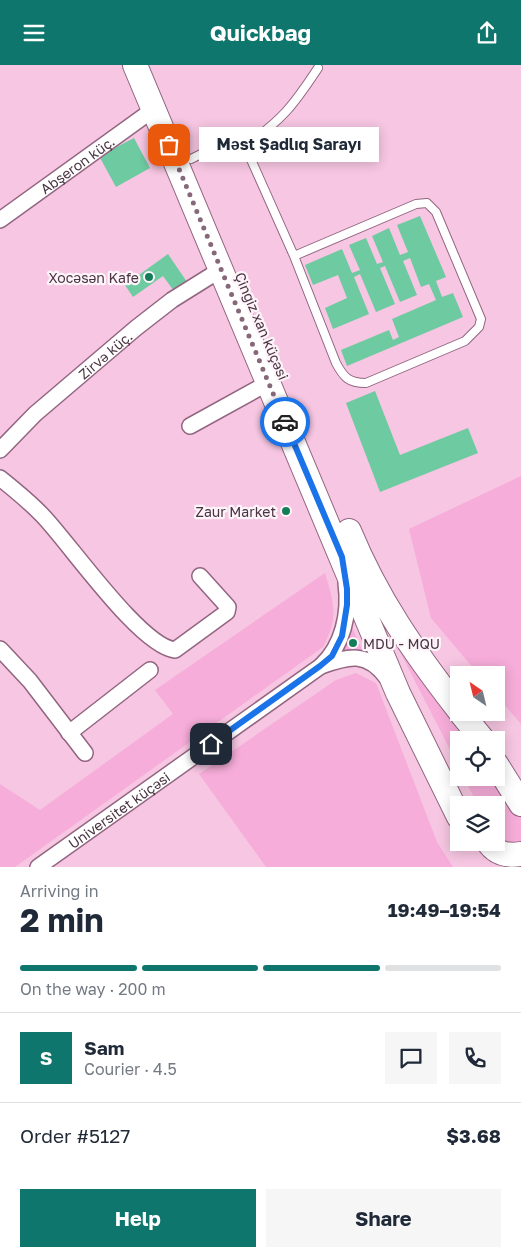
<!DOCTYPE html>
<html lang="en">
<head>
<meta charset="utf-8">
<style>
  body { margin:0; font-family:"Golos Text",sans-serif; background:#f6f6f7; color:#1f2937; height:100vh; display:flex; flex-direction:column; font-size:19px; white-space:nowrap }
  * { box-sizing:border-box; margin:0 }
  p { font-size:16px; color:#747a83 }
  .icon { flex:none; width:28px; height:28px; fill:none; stroke:currentColor; stroke-width:2; stroke-linecap:round; stroke-linejoin:round }
  .map { position:relative; height:802px; overflow:hidden }
  .sheet { display:flex; flex-direction:column; background:#fff; flex:1 }
  .sheet>* { flex:none }
  .needle { width:32px; rotate:325deg }
  .controls { position:absolute; left:450px; top:601px; display:grid; gap:10px }
  .controls a { display:grid; place-items:center; width:55px; height:55px; border-radius:0px; background:#fff; box-shadow:0 2px 12px #0003; font-size:25px }
  .pin { position:absolute; display:grid; place-items:center; width:42px; height:42px; color:#fff; margin:-21px; border-radius:10px; box-shadow:0 2px 8px #0006 }
  .courier { position:absolute; display:grid; place-items:center; width:50px; height:50px; margin:-25px; border:4px solid #1a73e8; border-radius:50%; background:#fff; color:#222; box-shadow:0 1px 6px #0007 }
  .bubble { position:absolute; height:35px; border-radius:0px; background:#fff; box-shadow:0 2px 12px #0003; font-size:16px; font-weight:700; line-height:35px; text-align:center }
  .summary em { font-style:normal; font-weight:700 }
  .summary div { display:flex; flex-direction:column-reverse }
  .summary { display:flex; align-items:center; justify-content:space-between; height:85px; padding:0 20px }
  h1 { font-size:32px; font-weight:700; line-height:38px }
  .bar { display:grid; grid-template-columns:repeat(4,1fr); gap:8px 5px; align-content:center; height:60px; padding:0 20px }
  .bar i { height:6px; border-radius:4px; background:#e0e1e3 }
  .bar .current { background:#0f766e }
  .bar p { grid-column:span 4 }
  .line { display:flex; align-items:center; gap:12px; padding:0 20px; border-top:1px solid #e0e1e3 }
  .line div { flex:1 }
  .round { display:grid; place-items:center; flex:none; width:52px; height:52px; border-radius:0px; background:#f6f6f7 }
  .action { display:flex; gap:10px; margin-top:auto; padding:10px 20px }
  .action a { flex:1; height:58px; border-radius:0px; background:#0f766e; color:#fff; font-size:20px; font-weight:700; line-height:58px; text-align:center }
  .action a+a { background:#f6f6f7; color:#1f2937 }
  header { display:flex; justify-content:space-between; align-items:center; height:65px; padding:0 20px; background:#0f766e; color:#fff; font-size:22px; font-weight:700 }
  .map>svg:first-child { display:block }
</style>
</head>
<body>
<header><svg class="icon" aria-label="menu" viewBox="0 0 24 24"><path d="M4 6h16M4 12h16M4 18h16"/></svg>Quickbag<svg class="icon" aria-label="share" viewBox="0 0 24 24"><path d="M12 15V3M7 8l5-5 5 5M5 13v7h14v-7"/></svg></header>
<div class="map">
<svg width="521" height="802" viewBox="0 0 521 802">
  <rect width="100%" height="100%" fill="#f7c6e2"/>
  <path fill="#f6add9" d="M521 411V659L496 630V610H479L431 553 409 464Z
    M325 508C334 538 339 552 323 582L15 802H0V719L40 745 173 649 155 625Z
    M353 564 362 585 341 586Z
    M398 583 465 675H459V702Z
    M356 608 376 618 437 777 453 802H266L199 709 336 615Z
    M464 713H492L521 752V778L516 782 496 774V740H478Z"/>
  <path fill="#6ecaa0" d="M134 73 150 103 116 122 99 91Z
    M420 151 446 212 436 216 442 232 453 228 463 252 347 301 341 285 389 265 393 275 399 272 392 254 436 235 429 219 421 222 410 193 403 196 417 230 400 237 385 201 380 203 395 239 376 247 360 209 354 212 369 249 333 264 325 243 347 233 338 210 313 220 305 200 342 184 352 208 360 205 349 180 366 173 377 199 383 197 372 171 389 163 400 190 408 187 397 160Z
    M168 189 187 217 174 226 163 211 133 232 125 220Z
    M375 326 400 390 468 363 478 388 380 427 346 338Z"/>
  <g fill="none" stroke-linecap="round" stroke-linejoin="round">
    <g stroke="#926680" stroke-width="10">
      <path id="service" d="M245 81C282 55 293 41 318 3
        M191 94 205 87 245 81 294 191 336 298C344 313 349 318 366 318L465 276 479 262 481 254 436 147 427 138 416 139 294 191"/>
    </g>
    <g stroke="#926680" stroke-width="18">
      <g id="minor">
        <path id="s1" d="M0 155 154 44"/>
        <path d="M190 361 268 318"/>
        <path id="s2" d="M0 385 35 349 136 263 172 235 220 205"/>
        <path d="M0 413C15 425 30 437 43 451 70 479 140 581 175 585L227 547 228 542 200 511"/>
        <path d="M346 518C350 548 343 581 321 601 349 591 367 586 387 613"/>
        <path d="M0 584 30 616 85 688"/>
        <path d="M69 668 150 605"/>
        <path id="s3" d="M38 802 321 601"/>
      </g>
    </g>
    <g stroke="#926680" stroke-width="26">
      <path id="primary" d="M135 0 398 628 459 752
        M349 466C377 534 414 587 459 645
        M461 648 483 675
        M496 699 521 739
        M489 778C497 789 507 791 521 789"/>
    </g>
    <use href="#service" stroke="#fff" stroke-width="8"/>
    <use href="#minor" stroke="#fff" stroke-width="15"/>
    <use href="#primary" stroke="#fff" stroke-width="24"/>
  </g>
  <g fill="none" stroke-linecap="round" stroke-linejoin="round">
    <path stroke="#866879" stroke-width="5" stroke-dasharray="0 9" d="M169 80 285 357"/>
    <path stroke="#1a73e8" stroke-width="6" d="M211 679 320 601 332 591 342 571 347 540V524L342 492 285 357"/>
  </g>
  <g fill="#137d57" stroke="#fef4fa" stroke-width="2">
    <circle cx="149" cy="212" r="5"/>
    <circle cx="286" cy="446" r="5"/>
    <circle cx="353" cy="578" r="5"/>
  </g>
  <g text-anchor="middle" dominant-baseline="central" stroke-width="4.5" stroke-linejoin="round" paint-order="stroke">
    <g font-size="14" fill="#493541" stroke="#fef4fa">
      <text stroke="none"><textPath href="#s1" startOffset="95">Abşeron küç.</textPath></text>
      <text transform="translate(262 261) rotate(67)">Çingiz xan küçəsi</text>
      <text stroke="none"><textPath href="#s2" startOffset="142">Zirvə küç.</textPath></text>
      <text stroke="none"><textPath href="#s3" startOffset="99">Universitet küçəsi</textPath></text>
    </g>
    <g font-size="14" fill="#493541" stroke="#fef4fa" text-anchor="end">
      <text x="139" y="212">Xocəsən Kafe</text>
      <text x="276" y="446">Zaur Market</text>
      <text x="363" y="578" text-anchor="start">MDU - MQU</text>
    </g>
  </g>
</svg>
<div class="controls">
<a><svg class="needle" viewBox="-14 -14 28 28"><path d="M0-13l5 13h-10z" fill="#e53935"/><path d="M0 13l5-13h-10z" fill="#747a83"/></svg></a>
<a><svg class="icon" aria-label="locate" viewBox="0 0 24 24"><circle cx="12" cy="12" r="6"/><path d="M12 2v4M12 18v4M2 12h4M18 12h4"/></svg></a>
<a><svg class="icon" aria-label="layers" viewBox="0 0 24 24"><path d="M12 4l9 5-9 5-9-5zM3 14l9 5 9-5"/></svg></a>
</div>
<div class="pin" style="left:169px;top:80px;background:#ea580c"><svg class="icon" aria-label="bag" viewBox="0 0 24 24"><path d="M5 8h14l-1 12H6zM9 8a3 3 0 0 1 6 0"/></svg></div>
<div class="pin" style="left:211px;top:679px;background:#1f2937"><svg class="icon" aria-label="home" viewBox="0 0 24 24"><path d="M3 11l9-7 9 7M6 9v11h12V9"/></svg></div>
<div class="courier" style="left:285px;top:357px"><svg class="icon" aria-label="car" viewBox="0 0 24 24"><path d="M5 17H2v-5l4-1 3-4h7l3 4 3 1v5h-3M9 17h6M6 11h13"/><circle cx="7" cy="17" r="2"/><circle cx="17" cy="17" r="2"/></svg></div>
<div class="bubble" style="left:199px;top:62px;width:180px">Məst Şadlıq Sarayı</div>
</div>
<section class="sheet">
<div class="summary"><div><h1>2 min</h1><p>Arriving in</p></div><em>19:49–19:54</em></div>
<div class="bar"><i class="current"></i><i class="current"></i><i class="current"></i><i></i><p>On the way · 200 m</p></div>
<div class="line" style="height:90px"><b class="round" style="background:#0f766e;color:#fff">S</b><div><b>Sam</b><p>Courier · 4.5</p></div><a class="round"><svg class="icon" aria-label="chat" viewBox="0 0 24 24"><path d="M4 5h16v11H9l-5 4z"/></svg></a><a class="round"><svg class="icon" aria-label="phone" viewBox="0 0 24 24"><path d="M5 4h4l2 5-3 2q2 4 5 5l2-3 5 2v4C11 20 4 13 5 4z"/></svg></a></div>
<div class="line" style="height:65px"><div>Order #5127</div><b>$3.68</b></div>
<div class="action"><a>Help</a><a>Share</a></div>
</section>
</body>
</html>
